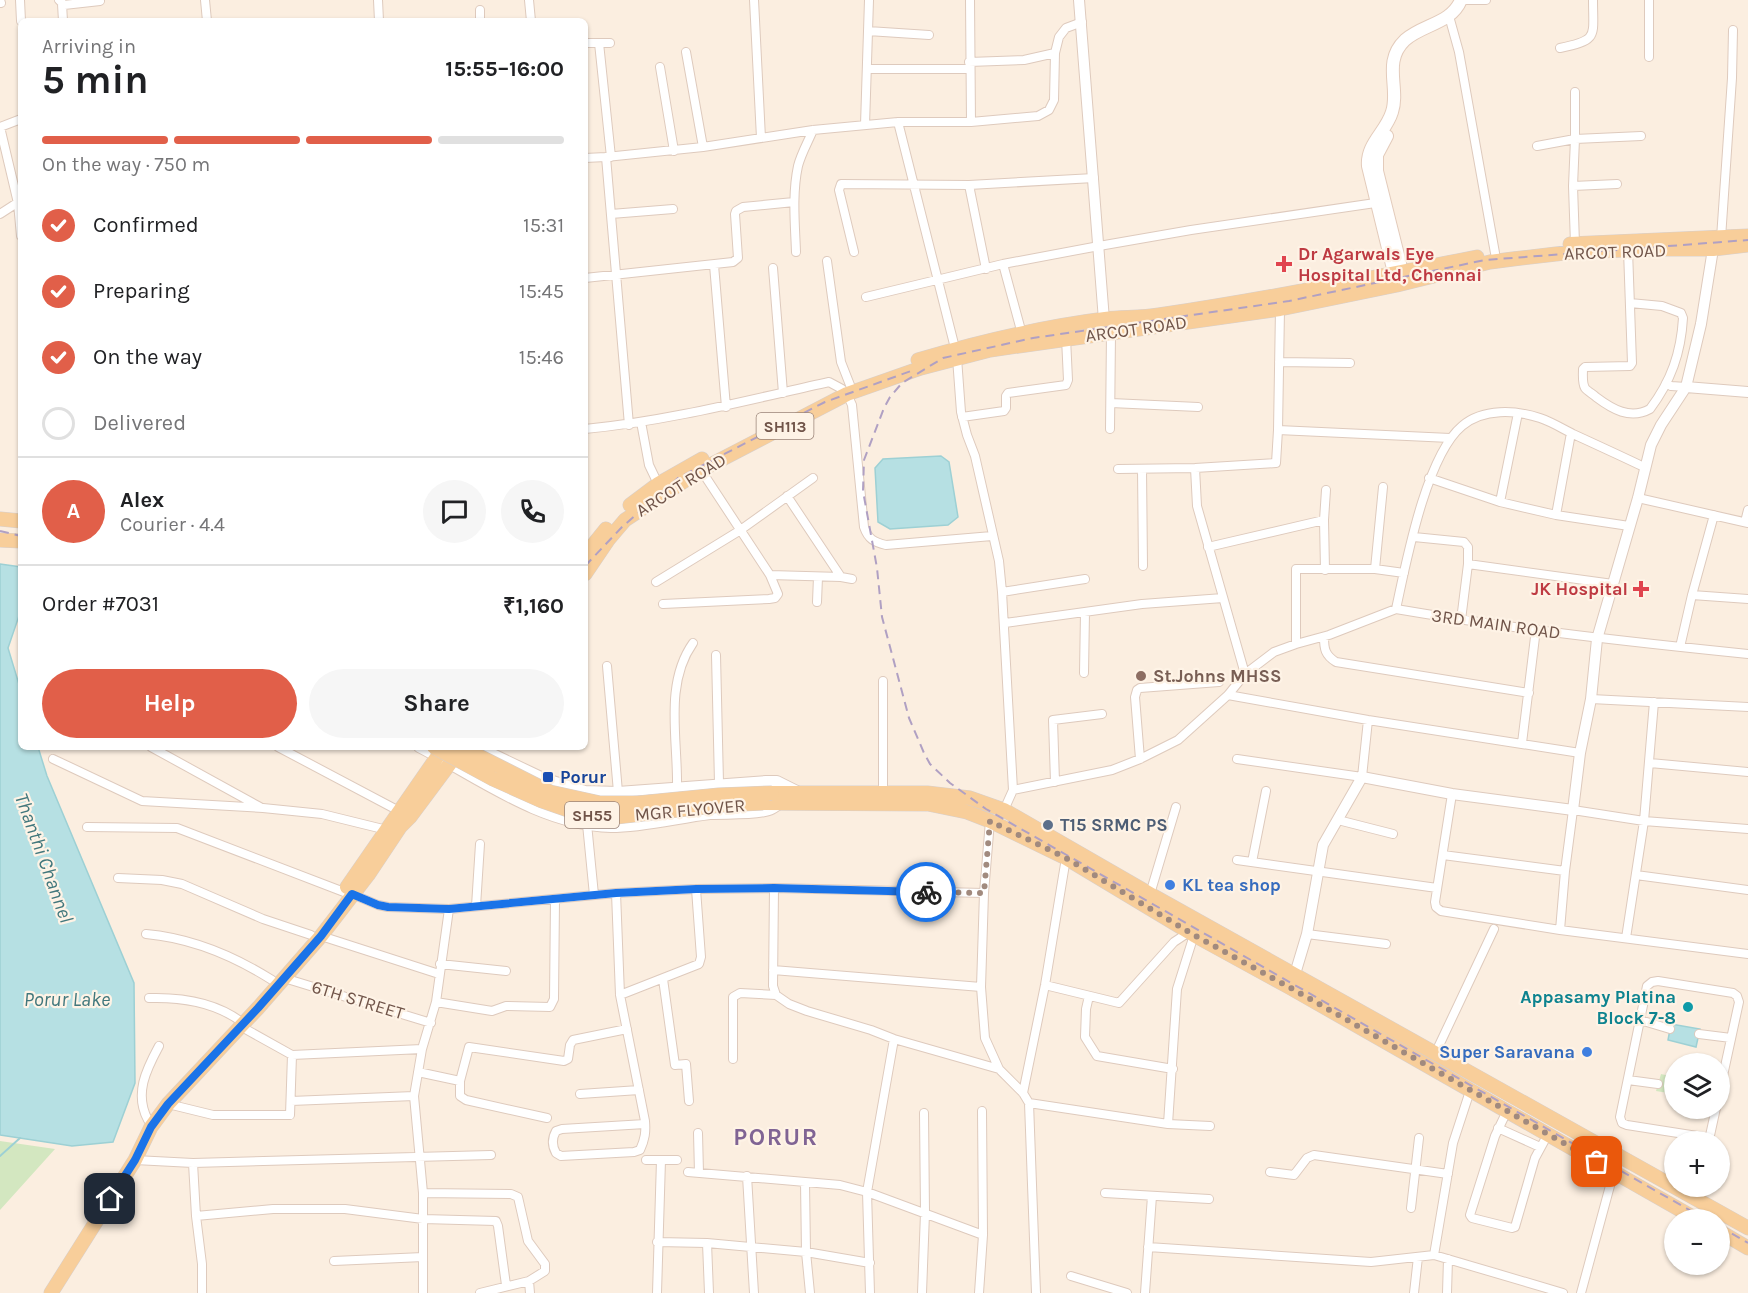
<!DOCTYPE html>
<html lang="en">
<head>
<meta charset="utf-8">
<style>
  body { margin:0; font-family:Karla,sans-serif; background:#f6f6f6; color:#202124; height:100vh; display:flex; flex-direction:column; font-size:22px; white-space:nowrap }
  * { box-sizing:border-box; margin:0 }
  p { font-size:20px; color:#757577 }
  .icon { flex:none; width:33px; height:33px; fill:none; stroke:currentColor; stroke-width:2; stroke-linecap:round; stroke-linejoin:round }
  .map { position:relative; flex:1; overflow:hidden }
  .details { position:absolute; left:18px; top:18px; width:570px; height:732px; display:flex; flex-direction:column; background:#fff; border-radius:9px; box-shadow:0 2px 4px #0004 }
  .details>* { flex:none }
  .buttons { position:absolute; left:1664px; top:1053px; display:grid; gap:12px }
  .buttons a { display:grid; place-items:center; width:66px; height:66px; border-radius:50%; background:#fff; box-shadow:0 2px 4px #0004; font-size:30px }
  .pin { position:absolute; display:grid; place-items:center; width:51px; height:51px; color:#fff; margin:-26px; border-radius:12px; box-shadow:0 3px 9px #0006 }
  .courier { position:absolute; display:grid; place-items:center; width:60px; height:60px; margin:-30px; border:4px solid #1a73e8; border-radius:50%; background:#fff; color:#222; box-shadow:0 2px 8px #0007 }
  .summary em { font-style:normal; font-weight:700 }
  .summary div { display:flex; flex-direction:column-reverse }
  .summary { display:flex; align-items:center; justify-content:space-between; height:102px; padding:0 24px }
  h1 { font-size:39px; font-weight:700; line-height:45px }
  .bar { display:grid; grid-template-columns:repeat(4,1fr); gap:9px 6px; align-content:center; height:72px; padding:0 24px }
  .bar i { height:8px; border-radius:4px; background:#e0e0e0 }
  .bar .active { background:#e15f49 }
  .bar p { grid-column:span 4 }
  .line { display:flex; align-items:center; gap:15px; padding:0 24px; border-top:2px solid #e0e0e0 }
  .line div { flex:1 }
  .round { display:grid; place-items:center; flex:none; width:63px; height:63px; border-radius:32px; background:#f6f6f6 }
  ol { padding:0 24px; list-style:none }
  li { display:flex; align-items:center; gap:18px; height:66px }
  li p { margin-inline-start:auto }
  li .icon { padding:6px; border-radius:50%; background:#e15f49; color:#fff; stroke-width:4 }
  li:last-child { color:#757577 }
  li i { width:33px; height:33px; border:3px solid #e0e0e0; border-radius:50% }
  .button { display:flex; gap:12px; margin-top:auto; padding:12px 24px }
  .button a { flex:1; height:69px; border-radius:36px; background:#e15f49; color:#fff; font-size:24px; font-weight:700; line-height:69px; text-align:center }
  .button a+a { background:#f6f6f6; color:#202124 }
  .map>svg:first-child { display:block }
</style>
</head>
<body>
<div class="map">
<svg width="1748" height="1293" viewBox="0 0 1748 1293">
  <rect width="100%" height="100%" fill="#fbeee0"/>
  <path fill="#d3e7c0" d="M1661 1074 1674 1077V1094L1656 1091Z
    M0 1141 55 1149 0 1210Z"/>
  <path fill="#b6e0e3" stroke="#9dd0d4" stroke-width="1.5" d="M941 456 949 462 958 517 948 525 890 529 878 522 875 468 883 459Z
    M0 564 21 567V610L8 648 21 691V747H38L47 776 134 983 135 1083 113 1142 72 1146 0 1135Z
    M1671 1024 1700 1029 1696 1047 1668 1040Z"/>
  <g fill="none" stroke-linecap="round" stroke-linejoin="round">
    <path stroke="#9dd0d4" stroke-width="2" d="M0 1156 20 1138"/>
    <g stroke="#decabd" stroke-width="10">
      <path id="minor" d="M0 0 1 3
        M20 0 21 21
        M59 0 64 5 100 1
        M205 0 207 21
        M378 0 379 21
        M529 0 531 21
        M754 0 761 138
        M970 0 971 122
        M1461 0H1486
        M62 4 63 21
        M480 10V21
        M1449 16 1459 52 1495 253
        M868 31 929 35
        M587 43H610
        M599 43 611 157
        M1560 48C1599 40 1593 37 1593 0
        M686 52 703 147
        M1649 57V0
        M969 62 1024 60 1055 53
        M660 67 674 151
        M867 69H969
        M1575 92V139L1573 186 1617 184
        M898 122 955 348
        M865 125 869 0
        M0 127 18 203 21 236
        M0 127 21 119
        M1537 146 1575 139 1641 136
        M606 157 703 147 813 130 898 122H971L1038 116 1049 110 1054 100 1055 53 1059 37 1066 28 1082 22
        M585 158 606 157 629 425
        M969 185 986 269
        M1573 186 1575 244
        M0 214 20 201
        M611 214 673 209
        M1721 238 1732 78 1733 30
        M1628 250 1632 363 1630 366 1585 367 1583 369C1583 374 1582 383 1585 388 1587 391 1593 394 1596 397 1612 409 1630 420 1650 409 1671 381 1681 353 1683 318L1681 313 1662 306 1630 303
        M796 252C795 224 792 194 798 166 801 154 808 142 813 130
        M854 252 839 190 841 184 969 185 1094 178
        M827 261 841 362 850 385
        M1003 264 1022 334
        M714 265 726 407
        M773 268 783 393
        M585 278 733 262 738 258 735 214 736 211 743 207 794 202
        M866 297 1003 264 1099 246 1191 230 1382 202
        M957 358 961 412 967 435 975 456 999 561 1002 592 1013 790 1004 810
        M1279 362 1350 363
        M1666 383 1671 386 1686 387
        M847 394 852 405 864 527C868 539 874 542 886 545L992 536
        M1111 403 1198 407
        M962 417 1004 411 1006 408V396L1008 393 1066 385 1068 380 1066 338
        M641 422 649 465 660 488
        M585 429C668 421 748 400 829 382L842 389
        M1110 429 1111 333
        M1278 430 1450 438
        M1195 468 1197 506 1245 674
        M1118 469 1195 468 1276 463 1278 430 1280 309
        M1142 469 1143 566
        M1429 478 1500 502 1556 515 1629 526
        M1638 498 1748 523
        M1500 502 1518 413
        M1556 515 1571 433
        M1745 522 1748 510
        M1414 537 1464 542 1468 547V564L1461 620
        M1208 547 1324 520
        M1468 564 1613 584
        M1375 569 1383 487
        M1325 570 1324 520 1326 490
        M770 575 841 577 787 496
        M841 577 852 579
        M656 582 739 531 813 478
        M1002 592 1085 579
        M1692 595 1748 599
        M817 602 818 577
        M663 604 769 599 775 598 778 594 770 575 699 467
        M1396 609C1406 563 1426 456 1462 426 1483 408 1516 410 1540 418 1552 422 1563 429 1573 434 1597 445 1621 456 1644 467
        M1396 609C1513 629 1630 642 1748 654
        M1005 623 1142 604 1223 598
        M1324 637C1324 649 1325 655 1336 662L1529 693
        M1296 644V569H1375L1404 573
        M1680 647 1692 595 1714 515
        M716 655 719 783
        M607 666 618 792
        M1084 673 1085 612
        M1228 695 1368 720 1580 753
        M1591 699 1748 707
        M1522 743 1536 629
        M151 747 260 807
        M278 747 399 811
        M53 759 142 801 263 808 322 814 387 830
        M1140 759 1135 697 1137 690 1140 688 1219 682
        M1237 759 1362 777 1368 720
        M1650 763 1748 772
        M1055 782 1053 720 1102 714
        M677 787C678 739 664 684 693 643
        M1013 790 1112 770 1140 759 1178 740 1228 695 1245 674 1274 652 1296 644 1329 635 1396 609
        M883 793V681
        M1452 794 1435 902 1436 907 1441 911 1560 930 1748 954
        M1338 820 1393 834
        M990 821 984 893 981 987 985 1038 999 1069 1023 1093 1029 1103 1168 1124 1210 1126
        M587 824 594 895
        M87 827 177 828 344 892
        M1443 855 1565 871
        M1237 860 1437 888
        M1252 862 1266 791
        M1636 875 1748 890
        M118 878 162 880 182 884 263 919 311 935
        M774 888 773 986 776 995 789 1004 807 1011 871 1030 894 1039 999 1069
        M616 893 620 995 645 1121C646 1132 645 1139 640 1150L634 1152 561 1156 556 1153C552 1146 552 1138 556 1131L562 1129 645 1124
        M352 894 378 905 388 907 449 909 616 893 696 889 774 888 984 893
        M1150 894 1176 807
        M476 906 480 844
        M1560 930 1565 871 1573 810 1644 821 1748 829
        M146 934C191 938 234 956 272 980
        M1307 934 1386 944
        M321 936 439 974
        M1626 938 1644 821 1654 702
        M440 964 506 971
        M773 970 981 987
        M284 978 431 1023
        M663 979 675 1065 686 1064 689 1101
        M1045 985 1119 1003 1174 942 1189 932
        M620 995 699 964 701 957 696 889
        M1089 996 1086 1009 1085 1037 1097 1056 1173 1069
        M149 998C182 997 216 1002 243 1023
        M436 1002 492 1011 506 1006 550 1007 554 999 555 900
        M1640 1020 1670 1029
        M240 1026 292 1055 422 1049
        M1699 1034 1731 1038
        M1435 1054 1494 929
        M733 1059V997L740 993 776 995
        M418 1072 460 1081
        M1628 1080 1658 1084
        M1023 1093 1045 985 1066 858
        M580 1094 639 1090
        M291 1101 414 1096
        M1029 1103 1036 1293
        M168 1104 213 1115H290L292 1055
        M1507 1111 1495 1136 1470 1215 1472 1218 1512 1228 1515 1227 1535 1158 1548 1134
        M547 1118 466 1100 460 1096V1081L469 1047 564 1061 568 1059 570 1045 573 1040 627 1029
        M148 1120C134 1094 146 1070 159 1046
        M1168 1124 1177 989 1194 935
        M1498 1128 1540 1147
        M698 1133 699 1173
        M1710 1138 1627 1125 1622 1123 1620 1117 1647 986 1652 982 1658 981 1733 993 1737 996 1739 1002 1719 1094
        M1709 1140 1716 1108
        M135 1160 193 1163 491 1155
        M646 1160H677
        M193 1163 196 1216 273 1209H345L423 1219 496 1221 498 1226 506 1285
        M688 1172 840 1185 867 1192 983 1235
        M1270 1172 1294 1175 1307 1158 1314 1155 1448 1174
        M747 1176 754 1293
        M805 1182 806 1252 810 1293
        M423 1193 511 1194 518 1197 528 1241 545 1264V1271L529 1281 480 1293
        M1105 1193 1209 1199
        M1411 1208 1419 1138
        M196 1216 202 1264V1293
        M657 1242 707 1243 806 1252 870 1263
        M707 1243 709 1293
        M1148 1247 1371 1262 1434 1255 1563 1293
        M1434 1255 1453 1143 1470 1091
        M334 1261 423 1257
        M1071 1276 1127 1293
        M529 1281 530 1293
        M423 1293V1193L414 1096 422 1049 436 1002 449 909
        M657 1293 661 1160
        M870 1293 867 1192 894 1039
        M922 1293 925 1213 924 1113
        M979 1293 983 1235 982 1111
        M1145 1293 1152 1196
        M1414 1293 1418 1257
        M1447 1293 1448 1259
        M1581 1293 1614 1171"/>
    </g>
    <g stroke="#decabd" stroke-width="12">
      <path id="tertiary" d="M1079 0 1104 320
        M1686 387 1748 392
        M419 747C479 778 540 825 611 827 644 827 677 818 710 814 727 813 754 815 769 810 773 809 777 805 781 803
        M478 747 543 778 585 791 618 792 766 781H777L799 792
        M1295 974 1307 934 1323 845 1362 777 1452 794 1573 810 1580 753 1591 699 1597 639 1638 498 1651 445 1661 425 1686 387 1701 324 1713 249"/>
    </g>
    <g stroke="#e3cbbb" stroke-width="14">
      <path id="secondary" d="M1387 136 1377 155V171L1400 263
        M1396 281 1368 166C1366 144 1386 132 1392 112 1400 88 1382 62 1405 40 1423 24 1451 24 1461 0"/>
    </g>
    <g stroke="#d7cfcc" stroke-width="15">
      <path id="primary" d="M1570 244 1748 236
        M918 360C979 342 1042 327 1105 319 1123 317 1141 318 1159 315 1266 299 1372 278 1477 257
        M630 505 658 484 702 459
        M0 519 21 521
        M0 540 21 541
        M585 555 606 529
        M585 574 608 540 625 520 701 470 847 394 921 368 990 350 1280 309 1397 285 1490 262 1513 259 1573 252 1649 249H1713L1748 245
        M772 793H927L970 798 1004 810 1150 894 1748 1228
        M763 803 928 804 967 812 990 821 1066 858 1194 935 1289 987 1698 1220
        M347 887 444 747
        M1719 1231 1748 1248
        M51 1293 135 1160 151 1127 168 1104 258 1008 321 936 368 875 400 827 410 817 460 750"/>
    </g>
    <use href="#minor" stroke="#fff" stroke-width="8"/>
    <use href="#tertiary" stroke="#fff" stroke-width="10"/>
    <use href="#secondary" stroke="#fff" stroke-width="12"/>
    <use href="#primary" stroke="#f8ce9a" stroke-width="14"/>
    <path stroke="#b0a0c3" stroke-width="2" stroke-dasharray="9 6" stroke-linecap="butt" d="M0 531 21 536
      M585 566 622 527 678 478 825 402 911 371
      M1707 1220 986 809 950 783 930 764 924 753 909 718 882 617 877 568 863 491 864 460 884 408 890 397 902 383 943 358 1033 338 1289 301 1485 260 1748 240
      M1719 1226 1748 1243"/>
    <g stroke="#d7cfcc" stroke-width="15" stroke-linecap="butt">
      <path id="primary-bridge" d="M434 747 493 779 542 801 582 815 616 817 722 805 763 803
        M461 747 550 792 600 803H638L719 795 772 793"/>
    </g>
    <use href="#primary-bridge" stroke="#f8ce9a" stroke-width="14"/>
  </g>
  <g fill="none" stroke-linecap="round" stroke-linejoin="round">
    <path stroke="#a18a7e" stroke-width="6" stroke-dasharray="0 10.8" d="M926 892 984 893 990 821 1066 858 1194 935 1289 987 1597 1162"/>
    <path stroke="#1a73e8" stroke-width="8" d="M110 1199 135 1160 151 1127 168 1104 258 1008 321 936 352 894 378 905 388 907 449 909 616 893 696 889 774 888 926 892"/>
  </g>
  <g fill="#e0444e" stroke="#fef3e6" stroke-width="2">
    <path d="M1281 255h6v6h6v6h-6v6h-6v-6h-6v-6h6z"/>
    <path d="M1638 580h6v6h6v6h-6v6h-6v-6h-6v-6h6z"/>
  </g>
  <circle fill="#8d6e63" stroke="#fef3e6" stroke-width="2" cx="1141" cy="676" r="6"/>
  <rect fill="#1a4fb4" stroke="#fef3e6" stroke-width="2" x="542" y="771" width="12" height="12" rx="3"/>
  <circle fill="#5c6f8a" stroke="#fef3e6" stroke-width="2" cx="1048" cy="825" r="6"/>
  <g fill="#3f7fe0" stroke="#fef3e6" stroke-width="2">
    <circle cx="1170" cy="885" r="6"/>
    <circle cx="1587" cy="1052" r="6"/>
  </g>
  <circle fill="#0f9aa8" stroke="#fef3e6" stroke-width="2" cx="1688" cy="1007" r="6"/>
  <g text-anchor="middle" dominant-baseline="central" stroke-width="4.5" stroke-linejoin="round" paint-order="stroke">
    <g fill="#fef3e6" stroke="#9b8478" stroke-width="1.5">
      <rect x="756.5" y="413" width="57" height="26" rx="4.5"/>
      <rect x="565" y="802" width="54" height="26" rx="4.5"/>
    </g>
    <g font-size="16" font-weight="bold" fill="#705449">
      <text x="785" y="426">SH113</text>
      <text x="592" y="815">SH55</text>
    </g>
    <g font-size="18" fill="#705449" stroke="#fef3e6">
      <text transform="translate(1615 252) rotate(-2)">ARCOT ROAD</text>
      <text transform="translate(1136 329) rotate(-8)">ARCOT ROAD</text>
      <text transform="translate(681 485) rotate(-32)">ARCOT ROAD</text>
      <text transform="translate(1496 624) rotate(8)">3RD MAIN ROAD</text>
      <text transform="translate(690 810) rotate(-5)">MGR FLYOVER</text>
      <text transform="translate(358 1000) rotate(17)">6TH STREET</text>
    </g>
    <g font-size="18" font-weight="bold" fill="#be3a42" stroke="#fef3e6" text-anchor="start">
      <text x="1298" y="254">Dr Agarwals Eye<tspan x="1298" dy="21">Hospital Ltd, Chennai</tspan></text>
      <text x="1628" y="589" text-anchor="end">JK Hospital</text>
    </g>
    <g font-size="18" font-weight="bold" fill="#785e54" stroke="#fef3e6" text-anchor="start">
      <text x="1153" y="676">St.Johns MHSS</text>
    </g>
    <g font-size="18" font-weight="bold" fill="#164399" stroke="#fef3e6" text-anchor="start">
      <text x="560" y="777">Porur</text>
    </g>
    <g font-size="18" font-weight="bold" fill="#4e5e75" stroke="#fef3e6" text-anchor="start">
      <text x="1060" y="825">T15 SRMC PS</text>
    </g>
    <g font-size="18" font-weight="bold" fill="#366cbe" stroke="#fef3e6" text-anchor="start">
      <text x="1182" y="885">KL tea shop</text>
      <text x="1575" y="1052" text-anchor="end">Super Saravana</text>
    </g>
    <g font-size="18" font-weight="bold" fill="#0d838f" stroke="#fef3e6" text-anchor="end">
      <text x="1676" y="997">Appasamy Platina<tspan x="1676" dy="21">Block 7-8</tspan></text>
    </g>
    <g font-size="20" font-style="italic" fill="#41777c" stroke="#fef3e6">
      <text transform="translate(44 858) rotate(70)">Thanthi Channel</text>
      <text x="67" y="999">Porur Lake</text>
    </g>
    <g font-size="24" font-weight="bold" letter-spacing="1.5" fill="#806494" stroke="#fef3e6">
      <text x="776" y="1137">PORUR</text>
    </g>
  </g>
</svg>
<div class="buttons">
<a><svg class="icon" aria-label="layers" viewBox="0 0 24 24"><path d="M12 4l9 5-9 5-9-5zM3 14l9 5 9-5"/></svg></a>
<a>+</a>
<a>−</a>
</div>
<div class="pin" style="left:1597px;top:1162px;background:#ea580c"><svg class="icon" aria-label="bag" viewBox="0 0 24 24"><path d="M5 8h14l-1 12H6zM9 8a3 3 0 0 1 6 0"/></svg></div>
<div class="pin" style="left:110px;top:1199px;background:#1f2937"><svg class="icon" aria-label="home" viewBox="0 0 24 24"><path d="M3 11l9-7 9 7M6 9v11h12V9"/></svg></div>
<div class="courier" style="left:926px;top:892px"><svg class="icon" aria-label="bike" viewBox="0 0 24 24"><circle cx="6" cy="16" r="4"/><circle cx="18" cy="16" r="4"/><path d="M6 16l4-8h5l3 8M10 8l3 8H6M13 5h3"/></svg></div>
<section class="details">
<div class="summary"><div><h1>5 min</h1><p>Arriving in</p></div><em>15:55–16:00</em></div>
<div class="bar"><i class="active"></i><i class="active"></i><i class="active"></i><i></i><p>On the way · 750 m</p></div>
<ol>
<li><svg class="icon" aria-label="check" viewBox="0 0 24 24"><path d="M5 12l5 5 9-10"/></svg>Confirmed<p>15:31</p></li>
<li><svg class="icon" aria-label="check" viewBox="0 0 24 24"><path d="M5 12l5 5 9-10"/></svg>Preparing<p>15:45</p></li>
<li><svg class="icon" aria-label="check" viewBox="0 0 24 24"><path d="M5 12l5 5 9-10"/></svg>On the way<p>15:46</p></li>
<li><i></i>Delivered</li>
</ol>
<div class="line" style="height:108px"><b class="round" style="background:#e15f49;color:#fff">A</b><div><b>Alex</b><p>Courier · 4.4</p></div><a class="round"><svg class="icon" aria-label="chat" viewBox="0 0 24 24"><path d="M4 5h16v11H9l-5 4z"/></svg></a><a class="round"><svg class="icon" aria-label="phone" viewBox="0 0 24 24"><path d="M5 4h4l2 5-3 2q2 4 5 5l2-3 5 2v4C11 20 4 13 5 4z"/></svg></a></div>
<div class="line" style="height:78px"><div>Order #7031</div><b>₹1,160</b></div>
<div class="button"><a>Help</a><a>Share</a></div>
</section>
</div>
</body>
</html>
